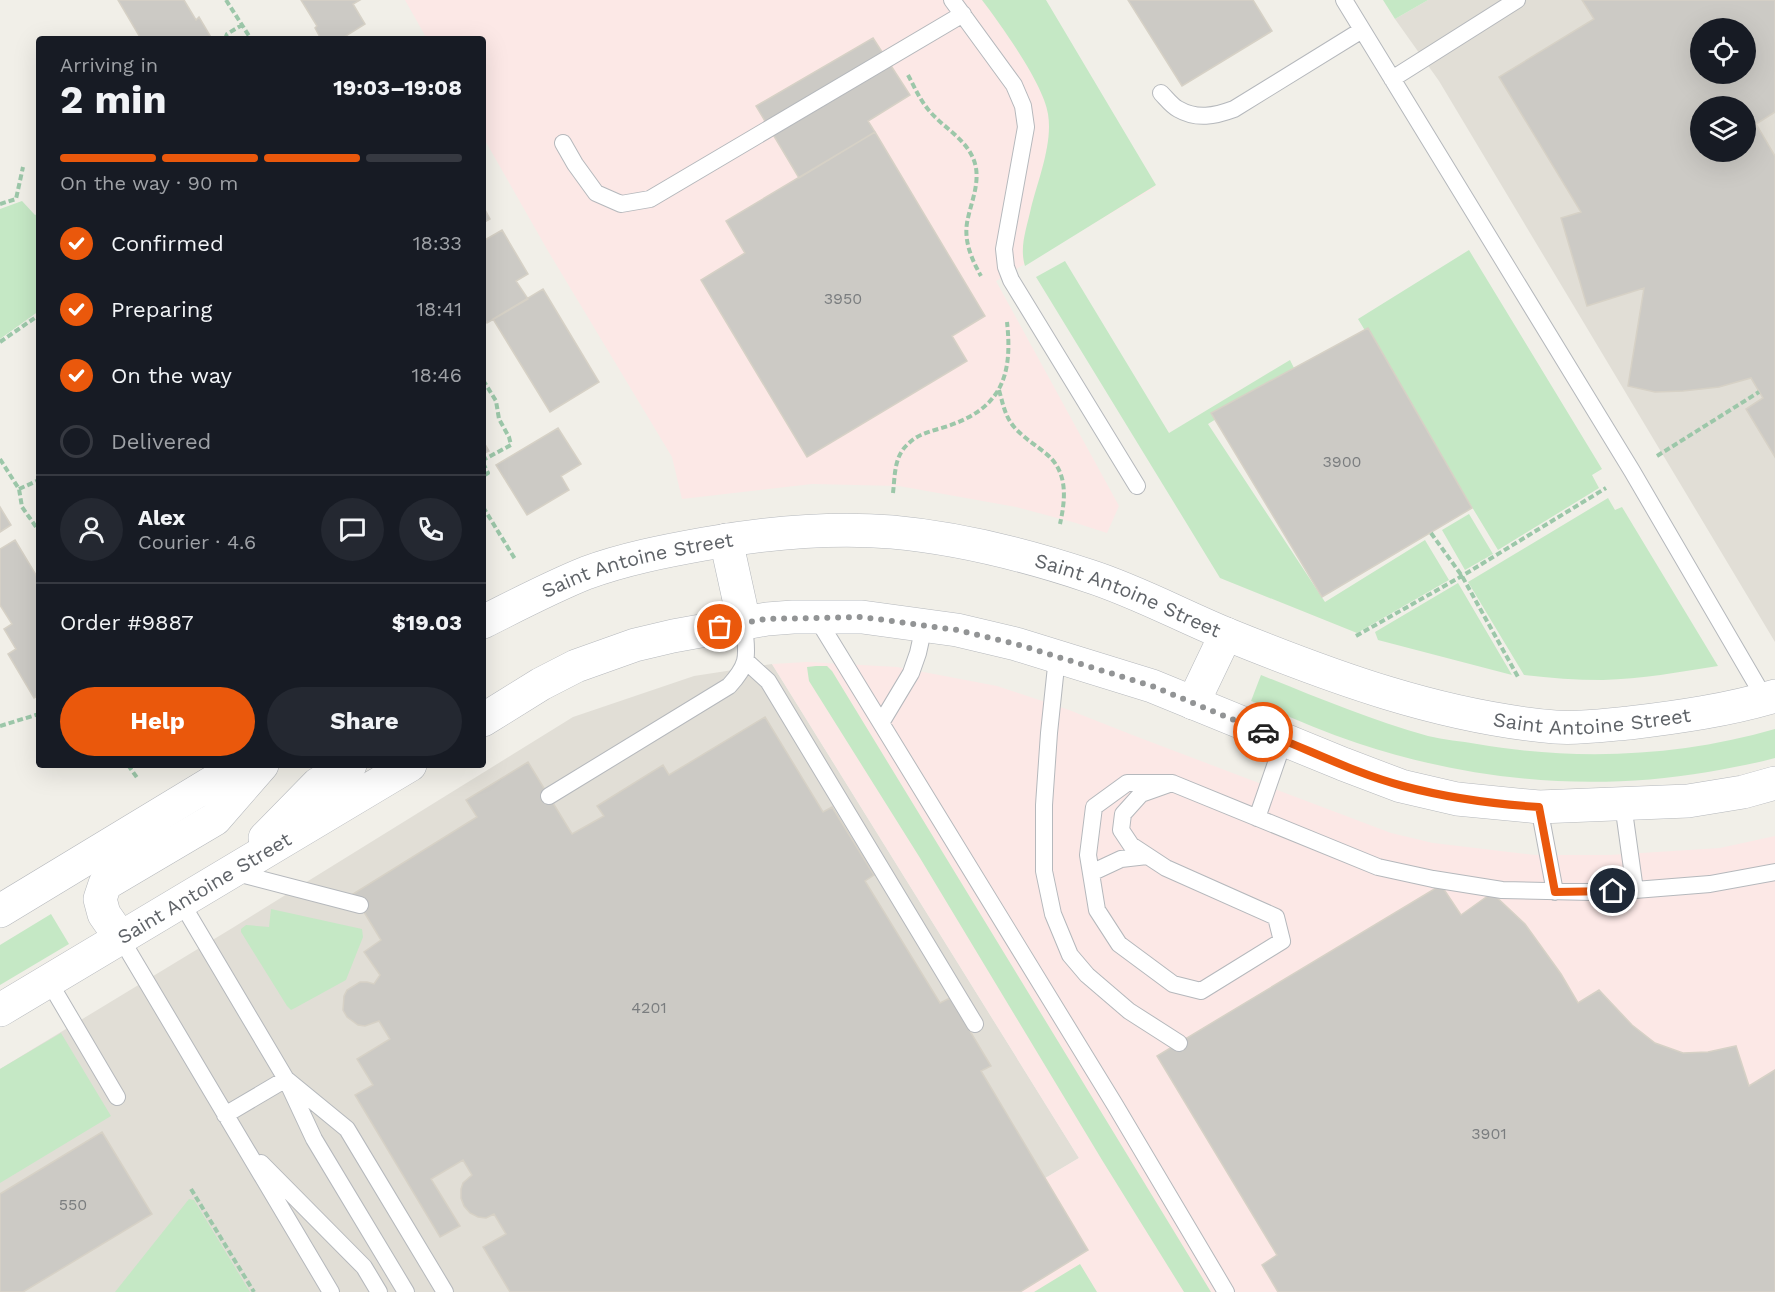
<!DOCTYPE html>
<html lang="en">
<head>
<meta charset="utf-8">
<style>
  body { margin:0; font-family:"Work Sans",sans-serif; background:#242831; color:#f1f3f6; height:100vh; display:flex; flex-direction:column; font-size:22px; white-space:nowrap }
  * { box-sizing:border-box; margin:0 }
  p { font-size:20px; color:#9ea1a6 }
  .icon { flex:none; width:33px; height:33px; fill:none; stroke:currentColor; stroke-width:2; stroke-linecap:round; stroke-linejoin:round }
  .map { position:relative; flex:1; overflow:hidden }
  .drawer { position:absolute; left:36px; top:36px; width:450px; height:732px; display:flex; flex-direction:column; background:#171b24; border-radius:6px; box-shadow:0 6px 24px #0002 }
  .drawer>* { flex:none }
  .tools { position:absolute; left:1690px; top:18px; display:grid; gap:12px }
  .tools a { display:grid; place-items:center; width:66px; height:66px; border-radius:50%; background:#171b24; box-shadow:0 6px 24px #0002; font-size:30px }
  .pin { position:absolute; display:grid; place-items:center; width:51px; height:51px; color:#fff; margin:-26px; border:3px solid #fff; border-radius:50%; box-shadow:0 2px 6px #0007 }
  .courier { position:absolute; display:grid; place-items:center; width:60px; height:60px; margin:-30px; border:4px solid #ea580c; border-radius:50%; background:#fff; color:#222; box-shadow:0 2px 8px #0007 }
  .overview em { font-style:normal; font-weight:700 }
  .overview div { display:flex; flex-direction:column-reverse }
  .overview { display:flex; align-items:center; justify-content:space-between; height:102px; padding:0 24px }
  h1 { font-size:39px; font-weight:700; line-height:45px }
  .bar { display:grid; grid-template-columns:repeat(4,1fr); gap:9px 6px; align-content:center; height:72px; padding:0 24px }
  .bar i { height:8px; border-radius:4px; background:#363941 }
  .bar .current { background:#ea580c }
  .bar p { grid-column:span 4 }
  .line { display:flex; align-items:center; gap:15px; padding:0 24px; border-top:2px solid #363941 }
  .line div { flex:1 }
  .round { display:grid; place-items:center; flex:none; width:63px; height:63px; border-radius:32px; background:#242831 }
  ol { padding:0 24px; list-style:none }
  li { display:flex; align-items:center; gap:18px; height:66px }
  li p { margin-inline-start:auto }
  li .icon { padding:6px; border-radius:50%; background:#ea580c; color:#fff; stroke-width:4 }
  li:last-child { color:#9ea1a6 }
  li i { width:33px; height:33px; border:3px solid #363941; border-radius:50% }
  .primary-button { display:flex; gap:12px; margin-top:auto; padding:12px 24px }
  .primary-button a { flex:1; height:69px; border-radius:36px; background:#ea580c; color:#fff; font-size:24px; font-weight:700; line-height:69px; text-align:center }
  .primary-button a+a { background:#242831; color:#f1f3f6 }
  .map>svg:first-child { display:block }
</style>
</head>
<body>
<div class="map">
<svg width="1775" height="1292" viewBox="0 0 1775 1292">
  <rect width="100%" height="100%" fill="#f1efe8"/>
  <path fill="#e1ded6" fill-rule="evenodd" d="M1428 0H1775V642L1439 81 1395 19ZM1701 28H1746V74H1701ZM1701 106H1746V152H1701Z
    M772 664 1079 1158 859 1289 860 1292H0V1069L234 927 573 717 694 676Z"/>
  <path fill="#fce8e6" d="M405 0H1041L1154 188 996 281 1119 506 1107 533 1076 523 1016 507 899 486 812 484 682 499 672 457 548 251 483 137V39H427Z
    M807 662 897 667 997 686 1069 710 1135 736 1391 833 1433 843 1535 855H1610L1720 848 1775 836V1292H860L859 1289 1079 1158 772 664Z"/>
  <path fill="#c5e8c5" d="M982 0H1046L1156 185 1025 266C1019 247 1027 227 1031 208 1038 180 1053 143 1048 114 1044 85 1001 25 982 0Z
    M1383 0H1428L1395 19Z
    M22 201 35 215 39 213V311L0 339V209Z
    M1469 250 1602 469 1592 475 1599 488 1498 550 1358 319Z
    M1065 261 1169 433 1290 360 1295 370 1208 424 1325 602 1425 540 1449 580 1357 633 1220 578 1036 277Z
    M1608 498 1615 510 1622 507 1718 666C1680 672 1641 679 1603 680 1576 680 1550 678 1524 675L1468 582Z
    M1469 514 1493 554 1465 570 1442 530Z
    M1458 583 1512 675 1378 640 1375 632Z
    M816 666H827L832 671 1211 1292H1184L1102 1160 920 858 809 681 807 667Z
    M1261 675C1316 697 1370 720 1428 736 1444 740 1461 741 1477 744 1576 761 1678 757 1775 729V758C1753 764 1730 768 1708 772 1590 792 1471 781 1357 743 1321 731 1286 715 1251 701Z
    M271 909 362 929 363 937 346 980 295 1008 291 1010 287 1006 241 932V929L246 925 269 927Z
    M51 914 69 944 0 985V945Z
    M61 1033 111 1116 0 1183V1069Z
    M189 1199 194 1200 250 1292H115Z
    M1080 1264 1097 1292H1034Z"/>
  <path fill="#cccac5" stroke="#d6d1c6" stroke-width="1.5" fill-rule="evenodd" d="M118 0H184L196 20 199 17 212 39H141Z
    M301 0H360L353 4 365 24 341 39H321L315 28 317 26Z
    M1128 0H1253L1272 31 1182 86Z
    M1582 0H1775V112L1756 124 1775 156V457L1746 409 1763 398 1751 378 1719 387 1683 391 1655 392 1628 386 1644 288 1587 306 1561 218 1581 212 1499 77 1594 19ZM1701 28H1746V74H1701ZM1701 106H1746V152H1701Z
    M873 38 910 95 868 121 875 132 799 178 756 106Z
    M875 132 985 316 952 336 967 361 807 457 701 280 745 253 726 221Z
    M483 206 490 219 483 223Z
    M502 230 528 274 516 281 528 299 487 323 483 316V241Z
    M543 289 599 382 550 412 493 319Z
    M1368 328 1472 508 1322 597 1211 413Z
    M558 428 581 464 561 476 569 490 527 515 496 465Z
    M483 441 489 451 483 454Z
    M0 507 11 525 0 532Z
    M15 540 39 580V695L34 698 8 654 16 649 4 629 12 624 0 605V549Z
    M765 717 823 812 832 807 874 875 865 881 940 1003 950 998 991 1066 981 1071 1088 1250 1020 1292H510L483 1247 506 1234 494 1214 486 1218 478 1217 470 1213 464 1206 461 1198V1189L463 1183 472 1175 463 1160 431 1179 460 1226 440 1237 355 1095 373 1085 357 1059 390 1039 379 1021 365 1026 358 1025 347 1017 343 1010 344 996 347 990 360 982H367L374 984 380 975 364 952 381 940 353 894 477 817 466 800 528 762 572 834 604 816 597 806 663 765 669 775Z
    M1441 885 1461 915 1492 893 1525 924 1561 974 1578 1003 1599 990 1632 1025 1655 1043 1683 1053 1708 1052 1736 1046 1749 1086 1775 1070V1292H1278L1262 1265 1277 1255 1157 1056Z
    M102 1132 152 1214 23 1292H0V1194Z"/>
  <g fill="none" stroke-linecap="round" stroke-linejoin="round">
    <g stroke="#b5b8bc" stroke-width="18">
      <path id="service" d="M952 0 1014 85 1023 106 1026 127 1004 249 1006 267 1011 280 1137 486
        M1344 0 1632 471 1765 699
        M1392 79 1517 0
        M1161 93C1166 98 1172 106 1178 109 1197 120 1215 116 1234 109L1362 30
        M563 143 575 164 596 193 621 204 650 199 963 14
        M816 617 1115 1105 1226 1292
        M1057 657 1049 733 1044 805V871L1053 914 1070 955 1087 975 1129 1011 1179 1043
        M746 661 768 681 975 1024
        M881 723 911 673 918 653 924 626
        M1172 783 1141 794 1123 814 1121 830 1131 845 1166 868 1276 917 1282 941 1201 991 1173 984 1119 944 1097 910 1088 855 1094 807 1127 783H1172L1378 867 1433 879 1502 890 1592 892 1635 890 1710 884 1775 872
        M549 796 729 686C752 661 746 654 744 622
        M1623 804 1635 890
        M1539 807 1555 892
        M1257 818 1284 740
        M233 872 360 905
        M1091 873 1121 859 1147 856
        M181 902 286 1079 347 1129 445 1292
        M120 937 331 1292
        M48 980 117 1097
        M225 1115 286 1079 314 1139 406 1292
        M261 1163 364 1267 379 1292"/>
    </g>
    <g stroke="#b5b8bc" stroke-width="34">
      <g id="tertiary">
        <path d="M726 540 744 622"/>
        <path id="s1" d="M483 622C517 605 551 587 586 573 624 559 665 551 704 544 766 533 829 527 892 532 958 538 1026 555 1089 576 1136 591 1180 615 1226 634 1332 677 1440 717 1555 727 1580 729 1605 725 1629 723 1679 717 1728 710 1775 696"/>
        <path d="M1193 703 1226 634"/>
        <path d="M483 720 541 684 576 666 635 645 673 636 767 619 793 617H862L957 630 1016 644 1152 686 1343 764 1401 786 1457 799 1539 807 1688 801 1743 792 1775 783"/>
        <path d="M265 838 318 784 350 765"/>
        <path d="M0 911 241 765"/>
        <path d="M120 937 104 914 100 899 105 884 215 819 262 765"/>
        <path id="s2" d="M0 1010 410 765"/>
      </g>
    </g>
    <path stroke="#9cc7a9" stroke-width="4" stroke-dasharray="6 3" stroke-linecap="butt" d="M226 0 251 39
      M225 39 227 34 242 25
      M908 75C914 86 919 98 927 108 943 129 971 140 976 168 979 187 970 205 967 223 964 242 972 260 981 276
      M0 204 16 199 23 167
      M0 342 39 315
      M483 380 496 401 499 419 509 437 511 445 483 460
      M999 390C1003 404 1005 417 1015 428 1024 438 1034 444 1044 452 1068 470 1066 497 1060 524
      M1657 456 1759 392
      M0 459 19 489 22 507 39 531
      M483 463 488 473 483 476
      M19 489 39 480
      M893 493C895 476 894 457 907 445 918 433 933 431 948 426 1001 408 1013 376 1007 322
      M483 507 515 559
      M1431 533 1462 576 1518 677
      M1356 636 1462 576 1606 488
      M0 726 39 714
      M128 765 138 779
      M191 1189 254 1292"/>
    <use href="#service" stroke="#fff" stroke-width="16"/>
    <use href="#tertiary" stroke="#fff" stroke-width="33"/>
  </g>
  <g fill="none" stroke-linecap="round" stroke-linejoin="round">
    <path stroke="#929495" stroke-width="6" stroke-dasharray="0 10.8" d="M720 627 766 619 862 617 957 630 1016 644 1152 686 1263 732"/>
    <path stroke="#ea580c" stroke-width="8" d="M1263 732C1308 749 1356 774 1403 786 1448 798 1493 804 1539 807L1555 892 1613 891"/>
  </g>
  <g text-anchor="middle" dominant-baseline="central" stroke-width="4.5" stroke-linejoin="round" paint-order="stroke">
    <g font-size="16" fill="#7a7d7f">
      <text x="843" y="298">3950</text>
      <text x="1342" y="461">3900</text>
      <text x="649" y="1007">4201</text>
      <text x="1489" y="1133">3901</text>
      <text x="73" y="1204">550</text>
    </g>
    <g font-size="20" fill="#5f6368" stroke="#fff">
      <text stroke="none"><textPath href="#s1" startOffset="166">Saint Antoine Street</textPath></text>
      <text stroke="none"><textPath href="#s1" startOffset="670">Saint Antoine Street</textPath></text>
      <text stroke="none"><textPath href="#s1" startOffset="1156">Saint Antoine Street</textPath></text>
      <text stroke="none"><textPath href="#s2" startOffset="238">Saint Antoine Street</textPath></text>
    </g>
  </g>
</svg>
<div class="tools">
<a><svg class="icon" aria-label="locate" viewBox="0 0 24 24"><circle cx="12" cy="12" r="6"/><path d="M12 2v4M12 18v4M2 12h4M18 12h4"/></svg></a>
<a><svg class="icon" aria-label="layers" viewBox="0 0 24 24"><path d="M12 4l9 5-9 5-9-5zM3 14l9 5 9-5"/></svg></a>
</div>
<div class="pin" style="left:720px;top:627px;background:#ea580c"><svg class="icon" aria-label="bag" viewBox="0 0 24 24"><path d="M5 8h14l-1 12H6zM9 8a3 3 0 0 1 6 0"/></svg></div>
<div class="pin" style="left:1613px;top:891px;background:#1f2937"><svg class="icon" aria-label="home" viewBox="0 0 24 24"><path d="M3 11l9-7 9 7M6 9v11h12V9"/></svg></div>
<div class="courier" style="left:1263px;top:732px"><svg class="icon" aria-label="car" viewBox="0 0 24 24"><path d="M5 17H2v-5l4-1 3-4h7l3 4 3 1v5h-3M9 17h6M6 11h13"/><circle cx="7" cy="17" r="2"/><circle cx="17" cy="17" r="2"/></svg></div>
<section class="drawer">
<div class="overview"><div><h1>2 min</h1><p>Arriving in</p></div><em>19:03–19:08</em></div>
<div class="bar"><i class="current"></i><i class="current"></i><i class="current"></i><i></i><p>On the way · 90 m</p></div>
<ol>
<li><svg class="icon" aria-label="check" viewBox="0 0 24 24"><path d="M5 12l5 5 9-10"/></svg>Confirmed<p>18:33</p></li>
<li><svg class="icon" aria-label="check" viewBox="0 0 24 24"><path d="M5 12l5 5 9-10"/></svg>Preparing<p>18:41</p></li>
<li><svg class="icon" aria-label="check" viewBox="0 0 24 24"><path d="M5 12l5 5 9-10"/></svg>On the way<p>18:46</p></li>
<li><i></i>Delivered</li>
</ol>
<div class="line" style="height:108px"><a class="round"><svg class="icon" aria-label="person" viewBox="0 0 24 24"><circle cx="12" cy="8" r="4"/><path d="M4 21q1-7 8-7t8 7"/></svg></a><div><b>Alex</b><p>Courier · 4.6</p></div><a class="round"><svg class="icon" aria-label="chat" viewBox="0 0 24 24"><path d="M4 5h16v11H9l-5 4z"/></svg></a><a class="round"><svg class="icon" aria-label="phone" viewBox="0 0 24 24"><path d="M5 4h4l2 5-3 2q2 4 5 5l2-3 5 2v4C11 20 4 13 5 4z"/></svg></a></div>
<div class="line" style="height:78px"><div>Order #9887</div><b>$19.03</b></div>
<div class="primary-button"><a>Help</a><a>Share</a></div>
</section>
</div>
</body>
</html>
